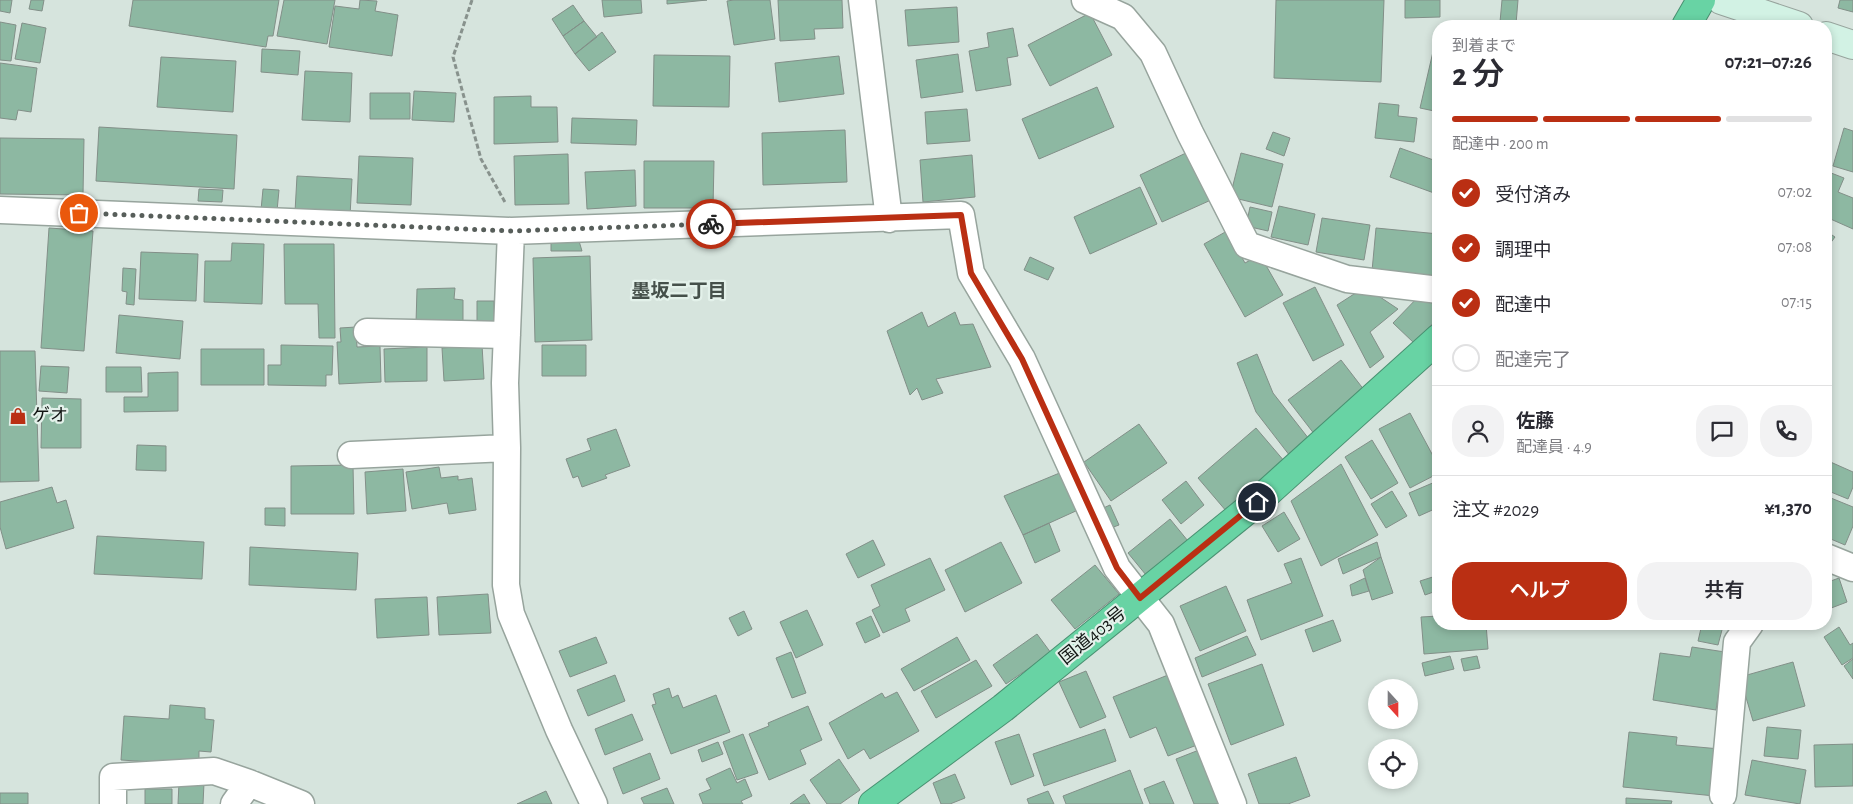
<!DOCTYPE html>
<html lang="ja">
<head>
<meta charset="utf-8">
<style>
  body { margin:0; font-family:"Alegreya Sans","Noto Sans JP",sans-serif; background:#f2f2f3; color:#2b2b33; height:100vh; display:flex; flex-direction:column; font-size:19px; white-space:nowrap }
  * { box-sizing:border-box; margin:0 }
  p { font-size:16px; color:#7c7c81 }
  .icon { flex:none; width:28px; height:28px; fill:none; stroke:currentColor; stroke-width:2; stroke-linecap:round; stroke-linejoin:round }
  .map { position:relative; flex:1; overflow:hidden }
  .panel { position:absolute; left:1432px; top:20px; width:400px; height:610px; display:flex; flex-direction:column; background:#fff; border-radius:20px; box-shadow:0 2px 8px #0003 }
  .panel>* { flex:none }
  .needle { width:32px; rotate:159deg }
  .tools { position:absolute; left:1368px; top:679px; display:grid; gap:10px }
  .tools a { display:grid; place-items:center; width:50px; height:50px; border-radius:50%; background:#fff; box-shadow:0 2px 8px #0003; font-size:25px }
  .pin { position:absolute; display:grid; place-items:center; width:42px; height:42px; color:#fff; margin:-21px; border:2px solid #fff; border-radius:50%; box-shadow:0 1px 5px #0007 }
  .courier { position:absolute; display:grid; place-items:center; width:50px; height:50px; margin:-25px; border:4px solid #ba2f13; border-radius:50%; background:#fff; color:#222; box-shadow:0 1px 6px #0007 }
  .headline em { font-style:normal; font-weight:600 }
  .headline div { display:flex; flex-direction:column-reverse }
  .headline { display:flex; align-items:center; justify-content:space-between; height:85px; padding:0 20px }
  h1 { font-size:32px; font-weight:600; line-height:38px }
  .bar { display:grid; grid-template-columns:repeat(4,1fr); gap:8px 5px; align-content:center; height:60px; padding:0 20px }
  .bar i { height:6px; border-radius:4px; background:#e1e1e2 }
  .bar .active { background:#ba2f13 }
  .bar p { grid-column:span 4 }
  .line { display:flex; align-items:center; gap:12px; padding:0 20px; border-top:1px solid #e1e1e2 }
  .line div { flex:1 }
  .round { display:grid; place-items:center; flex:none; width:52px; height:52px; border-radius:20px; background:#f2f2f3 }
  ol { padding:0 20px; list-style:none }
  li { display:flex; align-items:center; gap:15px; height:55px }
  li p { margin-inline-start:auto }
  li .icon { padding:5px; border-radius:50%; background:#ba2f13; color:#fff; stroke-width:4 }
  li:last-child { color:#7c7c81 }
  li i { width:28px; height:28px; border:2px solid #e1e1e2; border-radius:50% }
  .cta { display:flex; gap:10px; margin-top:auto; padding:10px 20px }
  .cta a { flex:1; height:58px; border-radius:20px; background:#ba2f13; color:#fff; font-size:20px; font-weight:600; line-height:58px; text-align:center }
  .cta a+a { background:#f2f2f3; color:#2b2b33 }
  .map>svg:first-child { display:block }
</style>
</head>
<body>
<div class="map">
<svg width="1853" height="804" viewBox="0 0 1853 804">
  <rect width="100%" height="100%" fill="#d6e4dd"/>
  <path fill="#8db8a2" stroke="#828f88" d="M0 0H12L10 13 0 11Z
    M31 0H44L42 11 29 9Z
    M133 0H279L273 36H268L266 47 129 26Z
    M284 0H335L327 44 277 36Z
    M360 0 377 1 375 11 398 15 392 56 329 47 335 6 359 9Z
    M602 0H641L642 13 604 17Z
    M667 0H707L667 4Z
    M734 0H770L775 39 734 45 727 1Z
    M778 0H842L843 28 814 29 815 39 780 41Z
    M1276 0H1384L1381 82 1274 78Z
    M1405 0H1440V17L1405 18Z
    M1502 0H1518L1516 24 1500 22Z
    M1840 0H1853V12L1838 8Z
    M573 5 584 21 563 36 552 19Z
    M957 7 959 42 908 46 905 10Z
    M1090 13 1112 55 1050 86 1028 45Z
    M584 21 597 37 575 54 563 36Z
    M0 22 16 25 11 61 0 60Z
    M22 23 46 28 40 63 15 59Z
    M1013 28 1018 56 1007 58 1011 85 976 91 969 51 989 47 987 33Z
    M602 32 616 52 589 71 575 54Z
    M1435 43 1439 44V112L1420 108Z
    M262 49 300 51 298 75 261 72Z
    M958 54 963 92 921 98 916 60Z
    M654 55 730 56 729 107 653 106Z
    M839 56 844 94 779 102 775 63Z
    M161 57 236 61 233 112 157 107Z
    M0 63 37 68 31 112 18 110 16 120 0 118Z
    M305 71 352 73 350 122 302 120Z
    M1097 87 1114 127 1039 159 1022 119Z
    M414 91 456 93 454 122 412 120Z
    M370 93H410V119H370Z
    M531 96V107H557L558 142 494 144V97Z
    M1379 103 1399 105 1398 116 1417 118 1414 142 1375 138Z
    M967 109 970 141 927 144 925 112Z
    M572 118 637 120 636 145 571 143Z
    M99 127 237 135 234 189 96 181Z
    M1844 128 1853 131V172L1833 166Z
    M845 130 847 182 763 185 762 133Z
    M1273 132 1290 138 1284 156 1266 149Z
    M0 138 84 139 83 195 0 194Z
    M1400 148 1439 162V179L1434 193 1390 177Z
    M1188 152 1211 200 1162 222 1140 175Z
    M1241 153 1283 164 1272 207 1230 197Z
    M568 154 569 204 515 205 514 156Z
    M972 155 975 197 923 202 920 160Z
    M359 156 413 158 411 205 357 203Z
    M644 161H714L713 208H644Z
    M635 170 636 206 587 209 585 172Z
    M1826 171 1844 178 1838 192 1853 198V229L1826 217Z
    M297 176 352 179 350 216 295 212Z
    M1140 187 1157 224 1090 254 1074 217Z
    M199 189 223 190 222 202 198 201Z
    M263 189 279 190 277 211 261 210Z
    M1279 206 1315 214 1308 245 1271 237Z
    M1250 207 1272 212 1268 231 1246 226Z
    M1322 218 1370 225 1364 260 1316 252Z
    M49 228 93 231 84 351 41 348Z
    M1376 228 1439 234V276L1372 271Z
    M1227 231 1245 263 1260 255 1283 295 1245 317 1204 244Z
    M1826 231 1835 237 1826 249Z
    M551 240 579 241 582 251H551Z
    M232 243 264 244 262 304 204 302 205 261H231Z
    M284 244H334L335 338H319L318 304H285Z
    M141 252 198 254 196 301 139 299Z
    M590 256 592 340 535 342 533 258Z
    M1030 257 1054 268 1048 280 1024 270Z
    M123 268 136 269 134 305 126 304 127 292 122 291Z
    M1315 287 1344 345 1313 361 1283 303Z
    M1365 287 1398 309 1370 332 1384 357 1370 368 1337 305Z
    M455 288 454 299 463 300V322L416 323 417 289Z
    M1421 294 1439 310V317L1414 343 1393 323Z
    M477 301H494V323L477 324Z
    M922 312 928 327 955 312 960 325 973 324 991 367 936 379 943 393 922 400 917 388 910 395 887 331Z
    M119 315 183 321 180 359 116 353Z
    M356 327 357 347 380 346 381 382 339 384 337 342H341L340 328Z
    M281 345 333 346 332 375H326V386L268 385V365H281Z
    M482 345 484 379 444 381 442 348Z
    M542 345H586V376H542Z
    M427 347V381L385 382 384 349Z
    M201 349H264V385H201Z
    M0 351H35L39 481 0 482Z
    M1257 354 1273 393 1309 439 1290 456 1256 412 1237 363Z
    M1341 360 1368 395 1315 435 1288 400Z
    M41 366 69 367 67 393 39 391Z
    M106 367H141L142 392H106Z
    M178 372V411L124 412V397H148V373Z
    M42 398 81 399V448H41Z
    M1410 413 1439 467V473L1410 488 1379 429Z
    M1139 424 1167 463 1111 501 1084 462Z
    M1256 428 1285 462 1227 512 1198 478Z
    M616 429 630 466 605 475 607 478 582 487 578 476 573 478 566 459 591 450 587 439Z
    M1372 440 1398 483 1371 499 1345 457Z
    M137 445 166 446V471L136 470Z
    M1826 460 1853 472V487L1848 499 1826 490Z
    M1341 464 1378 535 1321 566 1291 501Z
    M353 465 354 514H291V466Z
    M439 467 441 478 458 476V480L472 478 476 510 449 514 447 503 412 509 406 472Z
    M403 469 406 511 367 514 365 472Z
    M1062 472 1078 510 1023 535 1004 496Z
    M1186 481 1204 505 1181 524 1162 500Z
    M1435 482 1439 490V507L1419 516 1409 493Z
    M52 487 57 503 66 500 74 528 6 549 0 527V502Z
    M1392 491 1407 516 1386 528 1371 504Z
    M1826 496 1853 507V526L1845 545 1826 537Z
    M1110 505 1119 525 1108 529 1099 510Z
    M265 508H285V526L265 525Z
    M1284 512 1300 539 1278 552 1262 526Z
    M1170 519 1188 541 1146 575 1128 553Z
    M1049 523 1060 551 1035 563 1023 535Z
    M97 536 204 542 202 579 94 574Z
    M873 540 885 565 858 578 846 554Z
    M1001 542 1022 583 965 612 945 570Z
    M1377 542 1381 557 1343 574 1338 559Z
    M250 547 358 553 356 590 249 585Z
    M1381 557 1393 593 1372 600 1363 570Z
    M930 558 945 590 905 609 910 621 883 633 872 610 880 606 871 585Z
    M1301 558 1323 616 1261 640 1247 600 1292 583 1284 564Z
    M1095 565 1119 594 1075 629 1051 600Z
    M1439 575V590L1425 595 1420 581Z
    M1826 577 1828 582 1839 578 1847 602 1826 610Z
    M1365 578 1369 591 1352 596 1350 585Z
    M1226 586 1246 631 1200 651 1180 606Z
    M488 594 491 633 439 635 437 597Z
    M427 597 429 635 377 638 375 599Z
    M807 610 823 645 796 658 780 622Z
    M744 611 752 629 738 636 729 618Z
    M871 616 880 636 865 643 856 623Z
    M1439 616V624H1486L1488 649 1424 654 1421 617Z
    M1333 620 1341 641 1313 652 1305 630Z
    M1702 624 1723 626 1718 645 1698 641Z
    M1839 627 1850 645 1853 643V658L1842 665 1824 637Z
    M1037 634 1051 653 1006 684 993 665Z
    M1247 636 1256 655 1202 677 1195 658Z
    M596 637 607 663 570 677 559 651Z
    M957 637 970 660 914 691 901 669Z
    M1692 647 1725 652 1716 710 1653 700 1660 653 1690 657Z
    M791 652 806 693 792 698 776 658Z
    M1450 656 1454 669 1425 676 1422 663Z
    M1477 656 1480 668 1464 671 1461 659Z
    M1853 659V679L1844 666Z
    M976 660 992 686 936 718 921 691Z
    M1793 662 1805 706 1753 721 1740 677Z
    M1262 664 1284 725 1231 745 1208 684Z
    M1086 671 1106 717 1080 728 1059 682Z
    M615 675 625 701 588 716 577 690Z
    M1168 675 1197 745 1168 756 1156 727 1130 738 1113 697Z
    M669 688 672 698 678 695 683 708 716 695 730 732 671 754 652 705 656 704 653 694Z
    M897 692 919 731 870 759 864 749 848 759 829 723 882 693 885 698Z
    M170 705 205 708V719L214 720 211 752 199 751V765L121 760 124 716 169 719Z
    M808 706 822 740 800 750 806 764 769 780 749 734 769 726 768 723Z
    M632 714 643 740 605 755 595 729Z
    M1767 727 1801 730 1798 759 1764 756Z
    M1105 729 1116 761 1044 786 1033 754Z
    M1629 732 1677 737 1676 745 1720 749 1715 796 1623 787Z
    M743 734 758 773 737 780 723 742Z
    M1019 734 1034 776 1011 785 995 742Z
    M718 742 723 754 702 762 698 750Z
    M1853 744V786L1815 787 1814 745Z
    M1199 750 1221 804H1194L1176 759Z
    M650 753 660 779 623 794 613 768Z
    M1296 757 1310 796 1288 804H1259L1248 774Z
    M839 759 860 790 840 804H827L810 780Z
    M1752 760 1806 770 1800 804 1745 795Z
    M730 768 737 783 745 779 752 796 741 801 743 804H703L699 794 711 789 706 779Z
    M1130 770 1143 804H1066L1063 796Z
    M955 774 965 798 950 804H941L933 783Z
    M1164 781 1174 804H1150L1144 789Z
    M179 783H204L203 804H178Z
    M667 788 674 804H644L641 798Z
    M145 789H172V804H145Z
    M546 791 552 804H517Z
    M1048 791 1054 804H1029L1027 799Z
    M0 793H28V804H0Z
    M804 794 810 804H790Z
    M1626 798 1672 801 1671 804H1626Z"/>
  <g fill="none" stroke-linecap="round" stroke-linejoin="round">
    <g stroke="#97a49d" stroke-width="29">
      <path id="street" d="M862 0 889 219
        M1085 0 1123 17 1153 53 1190 133 1247 245 1347 279 1439 290
        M0 210 511 231 961 215 971 273 1022 359 1117 568 1161 624 1233 804
        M511 231 505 383 507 448 506 585 511 614 559 730 594 804
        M367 332 507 335
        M351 455 507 448
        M1826 557 1853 568
        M1723 795 1737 642 1750 624
        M113 804V777L214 771 249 783 301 804
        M234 804 249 783"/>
    </g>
    <g stroke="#97a49d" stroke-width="30">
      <path id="secondary" d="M1721 0 1799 26
        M1826 36 1853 45"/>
    </g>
    <g stroke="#4a9172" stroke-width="30">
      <path id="highway" d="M1686 26 1701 0
        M873 804 1003 708 1257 502 1439 338"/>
    </g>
    <path stroke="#88928d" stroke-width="3" stroke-dasharray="5 2.5" stroke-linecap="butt" d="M472 0 453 57 481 159 506 204"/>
    <use href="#street" stroke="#fff" stroke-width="26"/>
    <use href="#secondary" stroke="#d2f2e4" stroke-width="28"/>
    <use href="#highway" stroke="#68d3a4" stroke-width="28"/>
  </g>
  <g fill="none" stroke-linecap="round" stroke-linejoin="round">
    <path stroke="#575e5a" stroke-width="5" stroke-dasharray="0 9" d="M79 213 511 231 711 224"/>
    <path stroke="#ba2f13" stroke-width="6" d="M711 224 961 215 971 273 1022 359 1117 568 1140 598 1257 502"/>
  </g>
  <defs>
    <g id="shop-bare" transform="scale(1.35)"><path d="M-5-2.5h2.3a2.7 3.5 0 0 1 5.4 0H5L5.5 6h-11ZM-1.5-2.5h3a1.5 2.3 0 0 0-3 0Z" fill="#ba2f13" stroke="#e3f1ea" stroke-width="2.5" paint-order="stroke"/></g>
  </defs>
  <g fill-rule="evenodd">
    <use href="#shop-bare" x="18" y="416"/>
  </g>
  <g text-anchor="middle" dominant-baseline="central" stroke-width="4.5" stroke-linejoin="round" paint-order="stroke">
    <g font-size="18" fill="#121614" stroke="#e3f1ea" text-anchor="start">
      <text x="32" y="416">ゲオ</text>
    </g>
    <g font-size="18" fill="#121614" stroke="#e3f1ea">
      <text transform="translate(1093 636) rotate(-39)">国道403号</text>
    </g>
    <g font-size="19" font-weight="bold" fill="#45504a" stroke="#e3f1ea">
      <text x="679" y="291">墨坂二丁目</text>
    </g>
  </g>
</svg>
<div class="tools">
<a><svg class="needle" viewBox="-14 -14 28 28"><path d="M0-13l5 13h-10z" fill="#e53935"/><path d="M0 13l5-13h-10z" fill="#7c7c81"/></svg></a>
<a><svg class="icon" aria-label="locate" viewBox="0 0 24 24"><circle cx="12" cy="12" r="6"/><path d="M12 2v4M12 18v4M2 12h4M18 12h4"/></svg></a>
</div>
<div class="pin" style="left:79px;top:213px;background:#ea580c"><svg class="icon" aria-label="bag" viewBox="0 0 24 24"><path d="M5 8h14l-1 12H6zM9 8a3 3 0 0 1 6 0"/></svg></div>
<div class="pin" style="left:1257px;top:502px;background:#1f2937"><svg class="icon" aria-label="home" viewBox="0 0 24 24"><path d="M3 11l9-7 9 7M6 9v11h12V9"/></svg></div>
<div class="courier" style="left:711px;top:224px"><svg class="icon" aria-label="bike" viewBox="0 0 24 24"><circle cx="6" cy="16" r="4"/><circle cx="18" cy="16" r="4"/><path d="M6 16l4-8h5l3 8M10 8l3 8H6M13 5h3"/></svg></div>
<section class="panel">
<div class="headline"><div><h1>2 分</h1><p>到着まで</p></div><em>07:21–07:26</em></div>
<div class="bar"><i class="active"></i><i class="active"></i><i class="active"></i><i></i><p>配達中 · 200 m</p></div>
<ol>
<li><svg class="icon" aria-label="check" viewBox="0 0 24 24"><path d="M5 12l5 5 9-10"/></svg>受付済み<p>07:02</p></li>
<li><svg class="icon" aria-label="check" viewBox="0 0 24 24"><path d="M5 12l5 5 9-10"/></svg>調理中<p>07:08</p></li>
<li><svg class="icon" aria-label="check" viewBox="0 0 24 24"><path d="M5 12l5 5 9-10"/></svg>配達中<p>07:15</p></li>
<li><i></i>配達完了</li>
</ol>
<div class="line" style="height:90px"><a class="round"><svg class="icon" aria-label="person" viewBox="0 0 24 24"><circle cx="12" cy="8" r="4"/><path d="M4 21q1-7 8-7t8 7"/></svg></a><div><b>佐藤</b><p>配達員 · 4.9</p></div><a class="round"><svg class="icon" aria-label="chat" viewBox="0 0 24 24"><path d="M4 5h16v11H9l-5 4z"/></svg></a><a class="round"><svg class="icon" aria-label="phone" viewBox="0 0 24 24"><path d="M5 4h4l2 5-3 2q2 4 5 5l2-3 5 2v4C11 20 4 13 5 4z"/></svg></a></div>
<div class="line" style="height:65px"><div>注文 #2029</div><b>¥1,370</b></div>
<div class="cta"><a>ヘルプ</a><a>共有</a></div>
</section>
</div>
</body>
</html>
